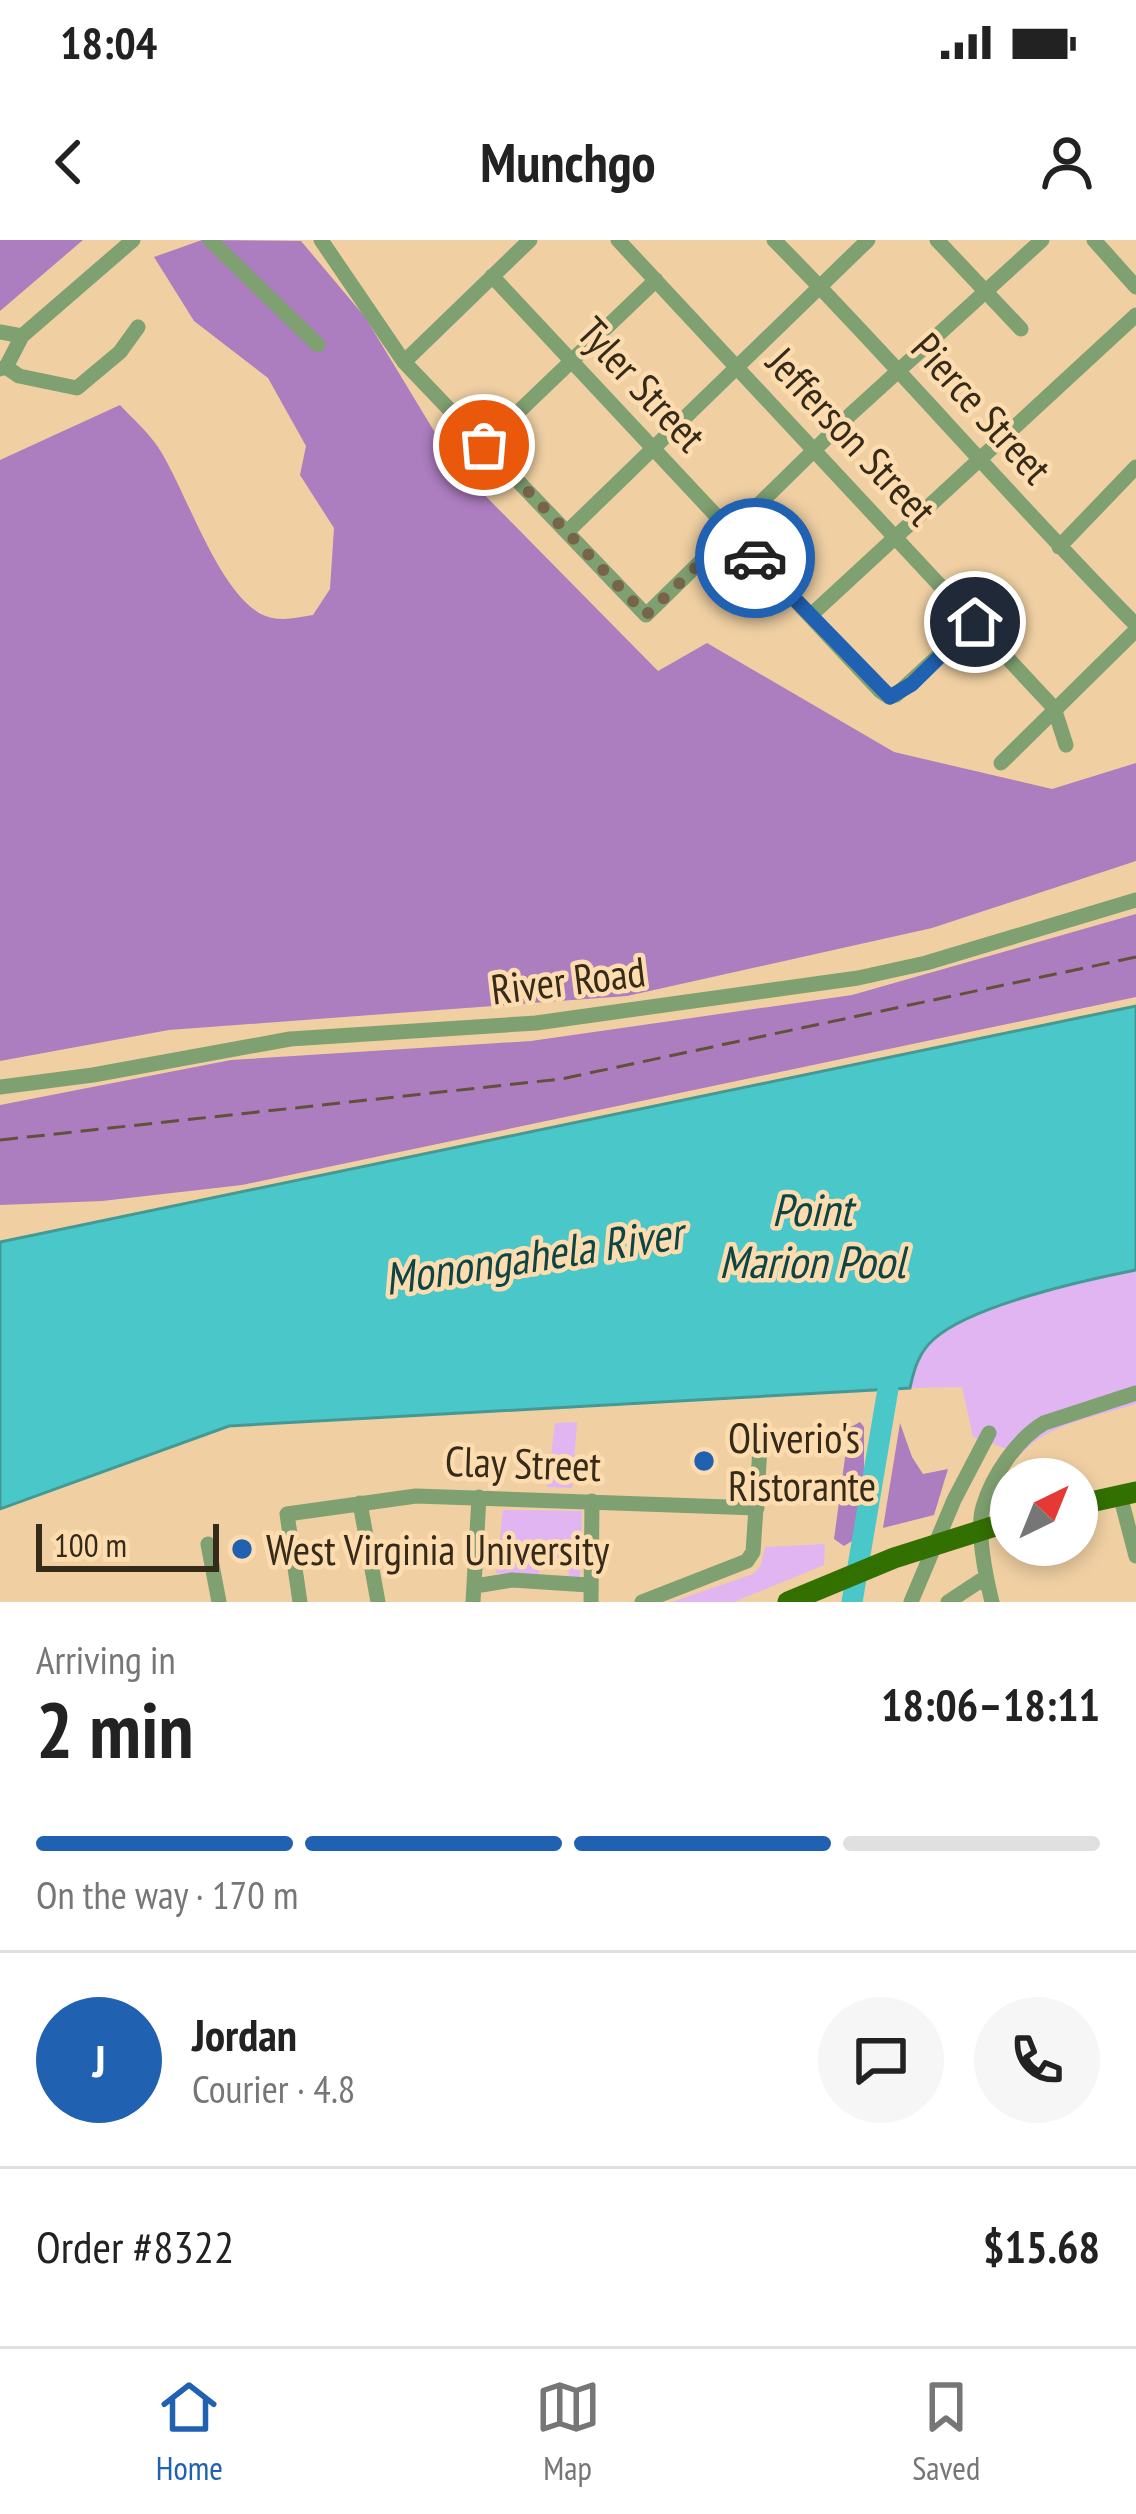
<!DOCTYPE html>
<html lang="en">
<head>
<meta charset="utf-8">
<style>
  body { margin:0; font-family:"PT Sans Narrow",sans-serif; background:#f6f6f6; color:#222; height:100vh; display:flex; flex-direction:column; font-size:45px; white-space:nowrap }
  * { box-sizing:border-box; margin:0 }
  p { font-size:39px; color:#767676 }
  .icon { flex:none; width:66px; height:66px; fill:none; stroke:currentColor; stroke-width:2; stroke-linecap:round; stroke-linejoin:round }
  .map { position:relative; height:1362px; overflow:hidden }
  .side { display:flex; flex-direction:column; background:#fff; flex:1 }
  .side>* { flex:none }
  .needle { width:78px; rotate:43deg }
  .buttons { position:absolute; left:990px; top:1218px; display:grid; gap:24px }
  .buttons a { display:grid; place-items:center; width:108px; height:108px; border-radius:50%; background:#fff; box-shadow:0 6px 18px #0003; font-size:60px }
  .scale { position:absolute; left:36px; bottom:30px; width:183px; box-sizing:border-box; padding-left:12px; border:6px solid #362a19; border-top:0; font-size:33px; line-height:42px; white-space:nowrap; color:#362a19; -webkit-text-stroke:9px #fdddb0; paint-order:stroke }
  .pin { position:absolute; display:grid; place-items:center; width:102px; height:102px; color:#fff; margin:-51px; border:6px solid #fff; border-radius:50%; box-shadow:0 3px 12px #0007 }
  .courier { position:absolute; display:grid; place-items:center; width:120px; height:120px; margin:-60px; border:9px solid #2161b2; border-radius:50%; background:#fff; color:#222; box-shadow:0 3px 15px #0007 }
  .overview em { font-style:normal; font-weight:700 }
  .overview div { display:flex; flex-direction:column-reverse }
  .overview { display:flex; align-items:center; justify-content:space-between; height:204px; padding:0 36px }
  h1 { font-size:78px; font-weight:700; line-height:90px }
  .bar { display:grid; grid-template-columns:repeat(4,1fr); gap:18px 12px; align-content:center; height:144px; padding:0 36px }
  .bar i { height:15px; border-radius:9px; background:#e0e0e0 }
  .bar .active { background:#2161b2 }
  .bar p { grid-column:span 4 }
  .line { display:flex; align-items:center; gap:30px; padding:0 36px; border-top:3px solid #e0e0e0 }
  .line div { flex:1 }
  .round { display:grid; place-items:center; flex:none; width:126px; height:126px; border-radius:63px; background:#f6f6f6 }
  .status { display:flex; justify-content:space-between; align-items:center; height:84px; padding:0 60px; background:#fff; direction:ltr }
  .status svg { height:33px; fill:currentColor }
  header { display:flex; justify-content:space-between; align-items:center; height:156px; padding:0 36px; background:#fff; font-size:54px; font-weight:700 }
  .menu { display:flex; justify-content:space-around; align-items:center; height:168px; border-top:3px solid #e0e0e0; background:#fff; font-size:33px; color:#767676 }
  .menu a { display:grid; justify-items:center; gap:6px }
  .menu .active { color:#2161b2 }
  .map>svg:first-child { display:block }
</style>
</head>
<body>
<div class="status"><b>18:04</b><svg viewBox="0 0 49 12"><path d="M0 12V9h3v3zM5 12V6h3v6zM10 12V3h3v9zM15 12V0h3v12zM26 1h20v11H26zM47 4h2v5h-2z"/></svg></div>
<header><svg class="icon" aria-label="back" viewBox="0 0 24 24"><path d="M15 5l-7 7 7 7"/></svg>Munchgo<svg class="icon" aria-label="person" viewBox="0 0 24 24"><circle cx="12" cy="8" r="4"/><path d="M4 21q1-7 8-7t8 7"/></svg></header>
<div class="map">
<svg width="1136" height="1362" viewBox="0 0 1136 1362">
  <rect width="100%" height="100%" fill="#f0d0a3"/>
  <path fill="#e0b5f1" d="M1136 1030V1164C1097 1177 1049 1183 1021 1214L973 1197 962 1147 910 1148C914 1129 919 1112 934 1099 972 1065 1085 1040 1136 1030Z
    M577 1182 572 1248 547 1247 555 1183Z
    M503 1270 582 1271 580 1340 569 1337 568 1323 541 1322 538 1338 496 1333Z
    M825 1304 824 1325 734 1362H672L753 1334 761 1325 765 1307Z"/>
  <path fill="#ac7dbf" d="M0 0H83L0 71Z
    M202 0 301 1 365 77 454 224 658 431 707 403 894 512 1052 549 1136 523V621L932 688 627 756 169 790 0 821V220L120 165C132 178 148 192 158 207 185 248 216 347 259 373 277 383 295 378 313 375L330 349 334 288 300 235 306 206 268 138 194 81 154 17Z
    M1136 674V757L242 945 102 961 0 965V865L231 820 531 801 852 755Z
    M860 1182 864 1187V1244L855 1299 844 1306 834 1299 849 1188Z
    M900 1183 912 1217 923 1234 948 1229 934 1275 883 1288Z"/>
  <path fill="#4ac8c9" stroke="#449994" stroke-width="3" d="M1136 766V1030C1085 1040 972 1065 934 1099 919 1112 914 1129 910 1148L229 1186 0 1269V1002Z"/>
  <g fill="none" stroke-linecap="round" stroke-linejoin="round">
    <path stroke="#4ac8c9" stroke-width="21" d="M852 1362 888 1149 884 1126"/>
    <path stroke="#7fa071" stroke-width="15" d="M210 0 318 105
      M321 0 404 122 646 375 851 174 1042 0
      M618 0 1054 468 1066 505
      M774 0C898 125 1012 260 1136 385
      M937 0 1021 89
      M1094 0 1136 47
      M492 36 880 451 889 457 896 455 975 382
      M0 92 22 96
      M404 122 530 0
      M6 127 19 136 77 148 120 112 138 87
      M0 129 6 127 22 96 133 0
      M484 205 656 40
      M567 292 868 0
      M1059 307 1136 227
      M810 376 1136 75
      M1001 523 1136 390
      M0 847 93 835 290 799 536 783 858 738 926 723 1136 660
      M1120 1255 1136 1316
      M360 1263 378 1362
      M208 1304 219 1362
      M475 1346 512 1340 589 1345
      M300 1362 287 1274 416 1256 757 1268
      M473 1362 479 1257
      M591 1362 592 1261
      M642 1362 747 1321 753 1312 761 1194
      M911 1362 954 1260 989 1193
      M948 1362 986 1337
      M992 1362C986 1338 976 1290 983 1267 992 1236 1017 1199 1044 1183L1136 1153"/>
    <path stroke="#337002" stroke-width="21" d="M1077 1265 1136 1252
      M788 1362 894 1318 1011 1281"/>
    <path stroke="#62513a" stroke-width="3" stroke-dasharray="18 9" stroke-linecap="butt" d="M0 900 561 839 1136 717"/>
  </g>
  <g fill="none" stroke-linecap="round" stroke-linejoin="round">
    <path stroke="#776449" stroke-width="12" stroke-dasharray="0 21.6" d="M484 205 646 375 732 293 755 318"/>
    <path stroke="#2161b2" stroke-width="15" d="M755 318 890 457 912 444 975 382"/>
  </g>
  <g fill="#2161b2" stroke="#fdddb0" stroke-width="4.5">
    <circle cx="704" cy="1221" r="12"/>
    <circle cx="242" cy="1309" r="12"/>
  </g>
  <g text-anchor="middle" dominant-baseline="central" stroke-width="9" stroke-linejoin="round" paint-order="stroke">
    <g font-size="42" fill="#362a19" stroke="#fdddb0">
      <text transform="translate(642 144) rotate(47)">Tyler Street</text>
      <text transform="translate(982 168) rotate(48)">Pierce Street</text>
      <text transform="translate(852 196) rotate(47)">Jefferson Street</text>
      <text transform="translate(568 740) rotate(-7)">River Road</text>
      <text transform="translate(523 1223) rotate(2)">Clay Street</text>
    </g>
    <g font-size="42" fill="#362a19" stroke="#fdddb0" text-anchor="start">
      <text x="728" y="1197">Oliverio's<tspan x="728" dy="48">Ristorante</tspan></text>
      <text x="266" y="1309">West Virginia University</text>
    </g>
    <g font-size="45" font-style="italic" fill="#0d4546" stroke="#fdddb0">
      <text x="812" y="969">Point<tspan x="812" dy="52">Marion Pool</tspan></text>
      <text transform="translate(533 1015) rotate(-9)">Monongahela River</text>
    </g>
  </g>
</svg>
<div class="buttons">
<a><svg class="needle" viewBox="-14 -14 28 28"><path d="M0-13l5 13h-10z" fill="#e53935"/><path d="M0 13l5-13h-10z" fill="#767676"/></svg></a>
</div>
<div class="scale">100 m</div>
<div class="pin" style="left:484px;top:205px;background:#ea580c"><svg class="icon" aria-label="bag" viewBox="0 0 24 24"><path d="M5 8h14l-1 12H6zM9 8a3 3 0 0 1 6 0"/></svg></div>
<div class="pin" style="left:975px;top:382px;background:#1f2937"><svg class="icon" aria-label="home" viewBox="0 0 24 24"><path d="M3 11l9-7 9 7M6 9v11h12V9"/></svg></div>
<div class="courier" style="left:755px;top:318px"><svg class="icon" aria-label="car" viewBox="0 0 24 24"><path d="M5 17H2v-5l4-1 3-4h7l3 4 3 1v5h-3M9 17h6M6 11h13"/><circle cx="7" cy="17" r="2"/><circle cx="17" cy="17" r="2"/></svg></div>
</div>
<section class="side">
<div class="overview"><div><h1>2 min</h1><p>Arriving in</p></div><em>18:06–18:11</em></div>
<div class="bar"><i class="active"></i><i class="active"></i><i class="active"></i><i></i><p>On the way · 170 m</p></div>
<div class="line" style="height:216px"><b class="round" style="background:#2161b2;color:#fff">J</b><div><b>Jordan</b><p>Courier · 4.8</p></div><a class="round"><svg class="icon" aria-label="chat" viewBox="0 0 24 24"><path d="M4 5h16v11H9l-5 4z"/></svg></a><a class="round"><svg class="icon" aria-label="phone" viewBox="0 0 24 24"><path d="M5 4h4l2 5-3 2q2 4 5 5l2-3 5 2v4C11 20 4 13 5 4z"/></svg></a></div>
<div class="line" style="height:156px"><div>Order #8322</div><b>$15.68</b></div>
</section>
<nav class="menu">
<a class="active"><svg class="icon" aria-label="home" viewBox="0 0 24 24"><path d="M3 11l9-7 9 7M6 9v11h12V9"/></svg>Home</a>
<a><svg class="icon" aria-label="map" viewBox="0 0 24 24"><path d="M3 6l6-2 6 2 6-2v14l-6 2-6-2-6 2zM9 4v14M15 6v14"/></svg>Map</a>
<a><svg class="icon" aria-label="saved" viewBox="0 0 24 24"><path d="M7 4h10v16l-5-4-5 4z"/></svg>Saved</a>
</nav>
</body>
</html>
